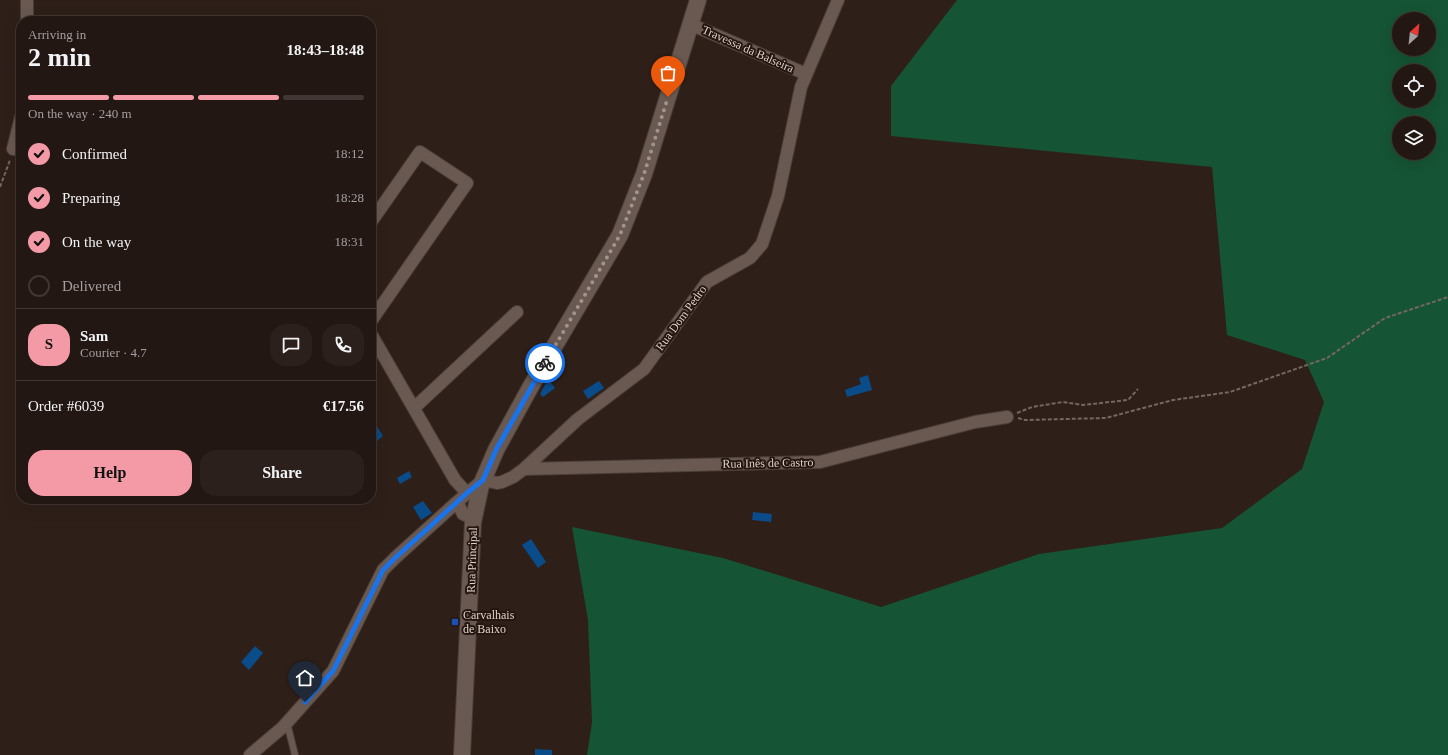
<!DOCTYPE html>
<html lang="en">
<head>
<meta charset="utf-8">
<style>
  body { margin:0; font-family:Georgia,serif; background:#2b201c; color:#f1f3f6; height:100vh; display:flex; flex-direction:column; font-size:15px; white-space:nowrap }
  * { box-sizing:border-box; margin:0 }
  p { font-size:13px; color:#a39fa0 }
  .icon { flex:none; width:22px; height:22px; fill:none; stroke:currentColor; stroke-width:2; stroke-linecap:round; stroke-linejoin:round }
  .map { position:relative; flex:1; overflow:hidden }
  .panel { position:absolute; left:16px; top:16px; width:360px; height:488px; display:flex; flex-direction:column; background:#231713; border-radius:16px; box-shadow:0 4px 16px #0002,0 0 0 1px #403633 }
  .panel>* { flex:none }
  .needle { width:26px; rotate:27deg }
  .controls { position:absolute; left:1392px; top:12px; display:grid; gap:8px }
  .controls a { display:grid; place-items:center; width:44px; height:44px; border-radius:50%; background:#231713; box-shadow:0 4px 16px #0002,0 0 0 1px #403633; font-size:20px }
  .pin { position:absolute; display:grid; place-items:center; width:34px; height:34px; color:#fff; margin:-41px -17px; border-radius:50% 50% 50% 0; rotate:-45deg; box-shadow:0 0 4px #0007 }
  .pin .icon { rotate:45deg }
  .courier { position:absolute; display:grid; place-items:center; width:40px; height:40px; margin:-20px; border:3px solid #1a73e8; border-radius:50%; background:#fff; color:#222; box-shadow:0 1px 5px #0007 }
  .summary em { font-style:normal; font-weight:700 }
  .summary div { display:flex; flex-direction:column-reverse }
  .summary { display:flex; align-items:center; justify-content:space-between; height:68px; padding:0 12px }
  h1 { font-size:26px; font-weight:700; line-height:30px }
  .bar { display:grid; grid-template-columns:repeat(4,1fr); gap:6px 4px; align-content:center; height:48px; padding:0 12px }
  .bar i { height:5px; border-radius:3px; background:#403633 }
  .bar .selected { background:#f49aa6 }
  .bar p { grid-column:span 4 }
  .line { display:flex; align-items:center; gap:10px; padding:0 12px; border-top:1px solid #403633 }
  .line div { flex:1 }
  .round { display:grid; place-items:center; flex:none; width:42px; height:42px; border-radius:16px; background:#2b201c }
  ol { padding:0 12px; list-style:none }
  li { display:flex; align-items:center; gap:12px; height:44px }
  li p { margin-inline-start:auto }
  li .icon { padding:4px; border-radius:50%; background:#f49aa6; color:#111; stroke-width:4 }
  li:last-child { color:#a39fa0 }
  li i { width:22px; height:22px; border:2px solid #403633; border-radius:50% }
  .primary-button { display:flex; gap:8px; margin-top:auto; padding:8px 12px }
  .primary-button a { flex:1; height:46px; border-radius:16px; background:#f49aa6; color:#111; font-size:16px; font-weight:700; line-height:46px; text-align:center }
  .primary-button a+a { background:#2b201c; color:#f1f3f6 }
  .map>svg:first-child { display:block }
</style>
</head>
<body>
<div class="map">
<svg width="1448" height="755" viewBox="0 0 1448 755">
  <rect width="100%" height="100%" fill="#2f1f19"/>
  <path fill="#155434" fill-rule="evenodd" d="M957 0H1448V755H587L592 722 588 620 572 527 723 558 881 607 1039 554 1222 528 1302 469 1324 402 1305 360 1227 335 1212 167 891 136V86ZM1399 19H1429V49H1399ZM1399 71H1429V101H1399ZM1399 123H1429V153H1399Z"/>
  <path fill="#094c89" d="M868 375 872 390 847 397 845 390 861 384 859 378Z
    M548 379 555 388 543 397 540 394Z
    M599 381 604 388 588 399 583 391Z
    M373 420 383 436 377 441 371 430V421Z
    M409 471 412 477 400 484 397 478Z
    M423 501 432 513 421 520 413 507Z
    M753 512 772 514 771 522 752 520Z
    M531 539 546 562 538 568 522 545Z
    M255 646 263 653 249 670 241 662Z
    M535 749 552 750V755H535Z"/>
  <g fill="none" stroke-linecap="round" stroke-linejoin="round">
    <g stroke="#4a3e39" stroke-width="8">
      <path id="lane" d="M287 723 295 755"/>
    </g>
    <g stroke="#4a3e39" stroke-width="14">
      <path id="street" d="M27 21V0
        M690 24 806 74
        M13 149 21 117
        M371 222 420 152 467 183 371 321
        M371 334 455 480 467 493
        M414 408 517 312
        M524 469 820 462 975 422 1007 417
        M474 519 463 514 457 502 483 480 497 483 502 482 513 477 524 469 578 419 644 369 707 282 750 258 762 244 778 196 801 87 838 0
        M250 755 283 727 333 671 383 570 395 558 457 502"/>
    </g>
    <g stroke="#4a3e39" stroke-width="18">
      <path id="secondary" d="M462 755 473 522 481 485 496 450 531 386 620 235 644 174 698 0"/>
    </g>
    <path stroke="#756761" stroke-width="2" stroke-dasharray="4 2" stroke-linecap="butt" d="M0 187 10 160
      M1017 413 1032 407 1063 402 1083 405 1128 400 1138 389
      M1018 418 1025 420 1106 418 1173 400 1230 392 1327 358 1385 318 1448 297"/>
    <use href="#lane" stroke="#6a5951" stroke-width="6"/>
    <use href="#street" stroke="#6a5951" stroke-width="12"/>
    <use href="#secondary" stroke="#6a5951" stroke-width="16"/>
  </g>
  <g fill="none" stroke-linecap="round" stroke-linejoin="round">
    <path stroke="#a0948f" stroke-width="4" stroke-dasharray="0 7.2" d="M545 363 620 235 644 174 668 97"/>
    <path stroke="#1a73e8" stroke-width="5" d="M305 702 333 671 383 570 395 558 467 493 483 480 496 450 545 363"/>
  </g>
  <rect fill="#1a4fb4" stroke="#251610" stroke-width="1.5" x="451" y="618" width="8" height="8" rx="2"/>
  <g text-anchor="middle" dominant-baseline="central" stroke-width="4" stroke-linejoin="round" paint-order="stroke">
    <g font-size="12" fill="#ddd3ce" stroke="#251610">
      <text transform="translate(748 49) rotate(24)">Travessa da Balseira</text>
      <text transform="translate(681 318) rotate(-54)">Rua Dom Pedro</text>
      <text transform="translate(768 463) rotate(-1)">Rua Inês de Castro</text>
      <text transform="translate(472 560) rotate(-88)">Rua Principal</text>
    </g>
    <g font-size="12" fill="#ddd3ce" stroke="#251610" text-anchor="start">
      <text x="463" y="615">Carvalhais<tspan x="463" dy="14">de Baixo</tspan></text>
    </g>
  </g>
</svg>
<div class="controls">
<a><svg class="needle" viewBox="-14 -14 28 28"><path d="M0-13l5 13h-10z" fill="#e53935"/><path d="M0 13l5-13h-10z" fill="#a39fa0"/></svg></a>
<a><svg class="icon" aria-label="locate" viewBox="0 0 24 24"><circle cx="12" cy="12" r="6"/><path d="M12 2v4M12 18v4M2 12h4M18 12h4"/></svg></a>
<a><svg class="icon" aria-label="layers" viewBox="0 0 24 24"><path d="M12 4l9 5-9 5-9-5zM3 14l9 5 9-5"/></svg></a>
</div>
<div class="pin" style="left:668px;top:97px;background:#ea580c"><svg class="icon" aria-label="bag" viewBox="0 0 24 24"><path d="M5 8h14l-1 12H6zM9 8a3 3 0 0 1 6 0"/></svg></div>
<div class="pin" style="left:305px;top:702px;background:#1f2937"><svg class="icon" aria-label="home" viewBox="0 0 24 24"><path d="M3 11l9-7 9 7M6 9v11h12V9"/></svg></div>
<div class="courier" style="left:545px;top:363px"><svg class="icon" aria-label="bike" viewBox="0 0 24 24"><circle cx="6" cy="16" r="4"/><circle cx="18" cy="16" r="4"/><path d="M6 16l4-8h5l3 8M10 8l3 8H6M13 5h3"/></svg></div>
<section class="panel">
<div class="summary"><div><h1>2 min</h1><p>Arriving in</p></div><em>18:43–18:48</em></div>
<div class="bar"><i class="selected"></i><i class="selected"></i><i class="selected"></i><i></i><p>On the way · 240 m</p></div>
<ol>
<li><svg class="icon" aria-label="check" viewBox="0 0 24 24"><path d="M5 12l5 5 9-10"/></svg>Confirmed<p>18:12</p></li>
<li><svg class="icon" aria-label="check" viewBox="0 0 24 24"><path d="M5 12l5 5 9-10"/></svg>Preparing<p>18:28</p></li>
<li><svg class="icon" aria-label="check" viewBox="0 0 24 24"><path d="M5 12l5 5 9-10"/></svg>On the way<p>18:31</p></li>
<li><i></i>Delivered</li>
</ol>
<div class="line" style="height:72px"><b class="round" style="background:#f49aa6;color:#111">S</b><div><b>Sam</b><p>Courier · 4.7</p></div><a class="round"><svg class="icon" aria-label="chat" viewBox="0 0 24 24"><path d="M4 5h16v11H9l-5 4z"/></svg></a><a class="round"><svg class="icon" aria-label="phone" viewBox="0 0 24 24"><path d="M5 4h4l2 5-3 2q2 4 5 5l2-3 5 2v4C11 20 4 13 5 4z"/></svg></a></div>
<div class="line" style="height:52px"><div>Order #6039</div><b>€17.56</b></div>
<div class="primary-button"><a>Help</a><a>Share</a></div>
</section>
</div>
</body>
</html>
